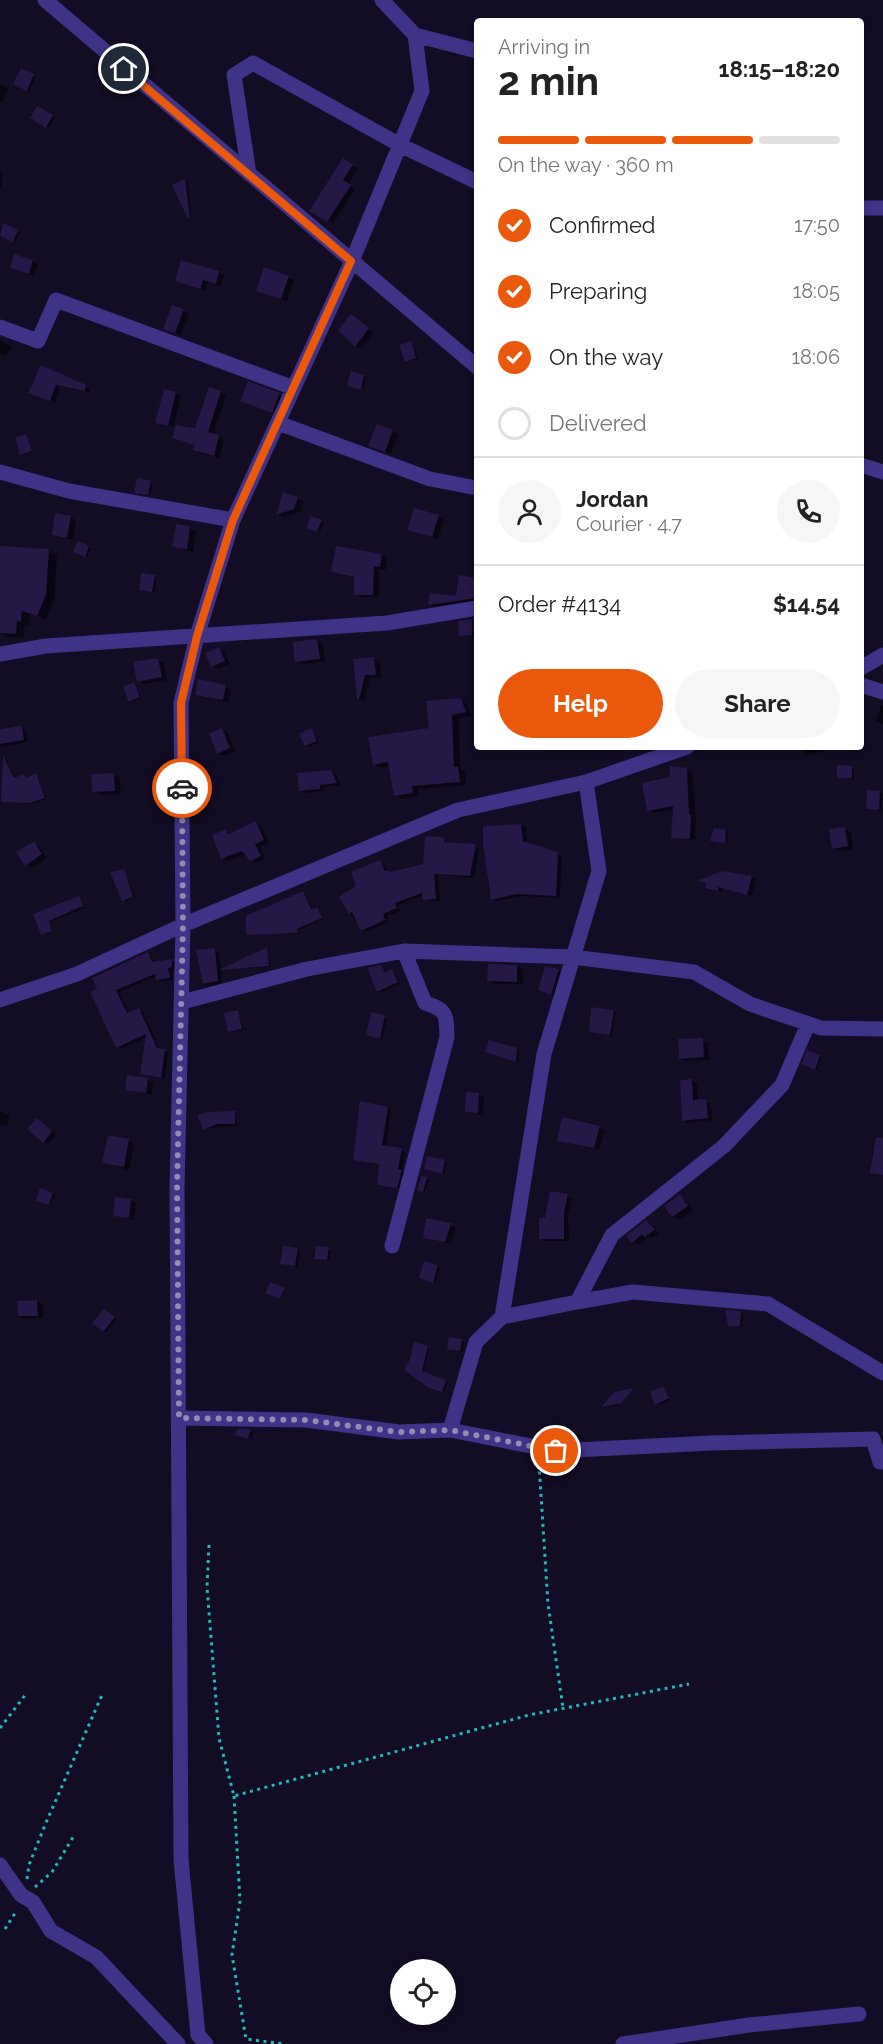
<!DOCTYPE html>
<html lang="en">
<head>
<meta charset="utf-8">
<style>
  body { margin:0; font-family:Raleway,sans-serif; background:#f6f6f6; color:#222; height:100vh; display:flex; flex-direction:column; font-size:22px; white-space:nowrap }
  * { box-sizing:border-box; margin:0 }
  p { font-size:20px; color:#767676 }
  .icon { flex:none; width:33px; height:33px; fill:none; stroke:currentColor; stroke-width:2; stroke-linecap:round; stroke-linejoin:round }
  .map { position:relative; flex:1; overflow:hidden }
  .sheet { position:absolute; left:474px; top:18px; width:390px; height:732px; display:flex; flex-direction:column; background:#fff; border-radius:6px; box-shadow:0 3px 9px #0003 }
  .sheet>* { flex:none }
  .tools { position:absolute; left:390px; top:1959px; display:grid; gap:12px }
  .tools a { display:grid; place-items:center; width:66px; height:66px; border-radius:50%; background:#fff; box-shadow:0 3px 9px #0003; font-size:30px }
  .pin { position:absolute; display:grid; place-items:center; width:51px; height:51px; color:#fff; margin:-26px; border:3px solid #fff; border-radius:50%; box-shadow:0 2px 6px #0007 }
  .courier { position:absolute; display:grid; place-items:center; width:60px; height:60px; margin:-30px; border:4px solid #ea580c; border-radius:50%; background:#fff; color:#222; box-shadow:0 2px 8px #0007 }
  .head em { font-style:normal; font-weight:700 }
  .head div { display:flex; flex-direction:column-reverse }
  .head { display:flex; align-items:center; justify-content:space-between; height:102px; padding:0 24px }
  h1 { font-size:39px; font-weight:700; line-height:45px }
  .bar { display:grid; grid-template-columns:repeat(4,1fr); gap:9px 6px; align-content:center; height:72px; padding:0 24px }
  .bar i { height:8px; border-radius:4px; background:#e0e0e0 }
  .bar .current { background:#ea580c }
  .bar p { grid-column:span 4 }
  .line { display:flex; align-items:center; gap:15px; padding:0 24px; border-top:2px solid #e0e0e0 }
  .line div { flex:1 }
  .round { display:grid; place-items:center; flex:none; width:63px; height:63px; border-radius:32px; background:#f6f6f6 }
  ol { padding:0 24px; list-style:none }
  li { display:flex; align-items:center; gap:18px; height:66px }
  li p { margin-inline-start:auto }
  li .icon { padding:6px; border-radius:50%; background:#ea580c; color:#fff; stroke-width:4 }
  li:last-child { color:#767676 }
  li i { width:33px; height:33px; border:3px solid #e0e0e0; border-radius:50% }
  .primary-button { display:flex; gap:12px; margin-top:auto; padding:12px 24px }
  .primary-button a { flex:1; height:69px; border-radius:36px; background:#ea580c; color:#fff; font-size:24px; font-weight:700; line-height:69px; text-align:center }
  .primary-button a+a { background:#f6f6f6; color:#222 }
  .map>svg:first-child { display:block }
</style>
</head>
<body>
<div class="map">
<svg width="883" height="2044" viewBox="0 0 883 2044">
  <rect width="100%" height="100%" fill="#120c24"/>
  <path fill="#0007" d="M22 70 36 77 29 91 15 84Z
    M0 84 8 88 3 102 0 101Z
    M38 108 55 118 49 128 32 118Z
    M343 160 358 169 348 185 355 189 333 224 312 210Z
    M0 172 3 173 1 189 0 188Z
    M185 180 188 182 191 220 174 186Z
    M4 225 20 232 15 242 0 235Z
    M32 261 38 264 34 276 11 267Z
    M182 262 224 275 221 286 208 282 205 290 177 281Z
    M288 277 294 280 287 301 264 293Z
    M183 311 189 314 181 335 164 328Z
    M357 319 374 333 361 349 356 346Z
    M0 340 12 346 6 356 0 353Z
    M410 343 418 359 408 362 406 361Z
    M41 367 86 387 90 389 89 392 60 386 55 402 34 395Z
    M352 373 366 378 363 390 351 386Z
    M248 383 285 398 278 415 248 404Z
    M220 392 226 395 213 435 224 439 219 458 200 453 195 450 196 446 174 437 176 429 174 426 196 430Z
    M175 393 181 396 174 426 161 425 157 423Z
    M392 431 398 435 391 454 376 448Z
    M26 436 33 452 24 455 22 454Z
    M151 482 153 484 150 495 138 493Z
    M297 498 303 501 300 512 283 517 277 514Z
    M438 516 444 520 438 539 409 529Z
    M71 517 76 521 73 540 53 535Z
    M311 518 324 523 320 532 310 529Z
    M177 526 196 531 193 552 174 546Z
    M79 543 91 548 87 557 75 552Z
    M0 548 48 550 57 555 54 600 46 620 30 613 29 626 25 625 24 638 6 637 0 633Z
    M381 555 387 558 386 570 379 569V597H361L355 594V578L333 572Z
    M154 576 156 578 155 592 143 590Z
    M477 579V601L435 607 430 604 457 598Z
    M471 620 474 636 460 635Z
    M317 640 323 644 325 661 303 664 297 661Z
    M218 649 224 652 230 664 218 669 212 666Z
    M374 659 380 662 381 677 370 678 364 701 358 698 355 660Z
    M158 660 164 663 167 680 144 684 138 681Z
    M134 684 142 698 133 702 130 701Z
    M226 687 231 690 228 702 197 695Z
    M460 700 467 704 472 716 459 718 460 769 465 772 466 785 418 789 419 796 403 799 396 795 390 766 381 768 374 764 431 729Z
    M881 705 883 706V724L876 721Z
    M21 727 26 730 28 742 0 747V730Z
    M222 730 228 733 235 751 224 756 218 753Z
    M311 730 319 742 309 747 306 745Z
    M802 747H822L823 752 806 755Z
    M5 757 16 779 24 776 27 779 38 776 46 799 34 804 2 801Z
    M839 767 854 769V779L839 777Z
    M687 769 692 773 696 819 695 841 672 837 674 809 654 813 648 810 672 778Z
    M330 771 335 774 341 785 324 787 325 791 305 793 300 790Z
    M114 775 120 778 121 794 100 795 94 791Z
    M879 793 882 794 881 811 867 809Z
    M256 823 261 826 269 843 260 847 265 859 256 863 246 854 228 861 222 858 226 831 231 834Z
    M521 825 526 828 527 844 562 856 560 898 522 896 496 901 492 898Z
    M845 828 851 832 853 849 840 851 834 848Z
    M726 831 728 833 727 843 714 841Z
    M443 839 448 844 479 848 474 878 438 875 440 901H428L424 895 398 905 400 911 387 916 388 922 366 932 362 930 350 913 358 886 380 862 392 873 424 866Z
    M34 843 39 846 47 858 32 868 26 864Z
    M123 869 135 898 125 902 112 872Z
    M722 872 756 879 752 896 723 888 722 892 711 890 707 888V884L701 881Z
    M303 892 313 910 319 909 323 919 299 930 300 934H247Z
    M78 898 84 908 50 922 53 932 42 934 35 915Z
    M267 949 271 967 225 969Z
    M215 950 219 952 222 983 209 986 204 983Z
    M148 954 155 963 172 961 176 963V969L172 970 173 980 161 981 157 976 119 992 129 1014 139 1010 143 1012 160 1050 168 1052 165 1079 142 1074 147 1037 121 1049 117 1046 92 993Z
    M517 966 523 970V984H495L489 980Z
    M381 967 386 974 394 972 400 984 381 992 379 991Z
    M546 968 564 973 557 997 540 990Z
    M613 1011 615 1013 612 1036 591 1031Z
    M238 1012 244 1030 232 1033 229 1031Z
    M372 1014 387 1018 382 1039 370 1035Z
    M702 1039 708 1043 709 1060 686 1061 680 1058Z
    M516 1049 519 1051 518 1062 489 1053Z
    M808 1052 822 1058 817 1070 806 1065Z
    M148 1080 153 1083 152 1095 127 1089Z
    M691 1080 697 1083 698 1101 710 1103 712 1120 688 1123 683 1120Z
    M478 1094 484 1097 483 1115 466 1111Z
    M387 1108 391 1110 386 1147 405 1152 402 1171 405 1174 401 1189 378 1184 381 1165 355 1159Z
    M0 1111 10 1115 7 1126 0 1124Z
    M235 1113 237 1125 204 1129Z
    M563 1119 605 1130 599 1150 559 1140Z
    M42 1123 56 1135 48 1144 44 1141Z
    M129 1141 134 1144 129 1170 104 1162Z
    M444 1161 447 1163 444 1174 428 1170Z
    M426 1179 429 1180 425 1192 421 1191Z
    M52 1194 55 1195 51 1205 40 1201Z
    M680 1195 693 1210 679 1220 673 1216Z
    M567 1196 572 1199 568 1215 569 1241H545L540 1238Z
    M130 1200 136 1203 134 1220 114 1215Z
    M647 1222 659 1233 651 1239 648 1237 639 1245 633 1242Z
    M450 1225 456 1228 451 1244 424 1237Z
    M328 1249 331 1250 329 1261 318 1259Z
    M298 1250 300 1251 298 1267 284 1264Z
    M425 1263 440 1268 435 1283 423 1279Z
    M37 1301 43 1305V1318L25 1319 19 1316V1302Z
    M107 1312 116 1319 106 1332 104 1331Z
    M740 1313 743 1314 742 1327 729 1325Z
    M461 1341 464 1342 462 1352 449 1348Z
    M427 1347 429 1349 423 1373 448 1382 444 1392 406 1370Z
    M663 1388 670 1400 659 1405 657 1403Z
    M630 1390 617 1405 604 1407 615 1394Z
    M238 1430 253 1432 251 1439 239 1436Z"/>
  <path fill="#251746" d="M21 68 34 74 27 91 13 84Z
    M37 106 53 115 46 128 30 118Z
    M343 158 353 165 343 180 351 185 327 222 309 211Z
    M185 179 190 218 188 219 172 185Z
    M3 223 18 230 13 242 0 236Z
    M14 254 33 260 29 274 10 268Z
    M181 260 219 271 216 284 203 280 200 289 175 281Z
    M264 267 289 276 281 299 256 291Z
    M172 305 184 309 175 333 163 329Z
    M351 314 369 328 355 347 338 330Z
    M411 341 416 358 405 362 399 345Z
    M41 365 86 385 85 391 56 385 50 401 28 393Z
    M351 371 364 375 361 390 347 386Z
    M248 381 280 393 272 413 240 401Z
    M209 387 221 391 208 432 219 435 214 456 193 450 194 445 172 438 176 425 195 428Z
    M164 389 176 392 168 426 155 423Z
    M377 424 393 430 385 452 368 446Z
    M26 434 32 451 20 455 15 438Z
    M137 478 151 481 148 495 134 493Z
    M283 492 298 497 294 509 276 515Z
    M414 508 439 515 432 537 407 530Z
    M55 513 71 516 67 538 52 535Z
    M311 516 322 520 317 532 306 528Z
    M176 524 190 526 187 549 172 547Z
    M78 541 89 546 85 557 73 552Z
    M0 546 49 549 46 595 37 616 22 611 21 622 17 621 16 634 0 633Z
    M336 546 382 554 380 567 374 566 373 595H354V577L331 572Z
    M141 573 155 575 152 592 139 590Z
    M459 575 477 578V598L428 605 430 593 456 596Z
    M472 619V635L459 636 458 621Z
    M317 639 320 659 295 662 293 642Z
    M219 647 225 661 211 667 205 653Z
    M374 657 376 675H365L359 699H357L353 659Z
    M158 658 162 677 137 682 133 662Z
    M198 679 226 685 223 700 195 695Z
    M134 682 140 697 129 702 123 687Z
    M461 698 466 712 452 715 454 767H458L460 782 412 786 413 793 394 796 388 762 373 765 368 737 429 728 426 701Z
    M22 726 24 740 0 744V729Z
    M222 728 230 748 217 754 209 734Z
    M311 728 317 741 305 746 299 734Z
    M3 755 14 778 24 774 26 778 36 773 45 798 30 803 1 802Z
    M837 765 852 766V778H837Z
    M670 766 687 768 689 814 691 815 690 839 671 838 673 806 647 811 642 783 670 777Z
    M331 770 337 783 320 785V789L299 791 297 773Z
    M114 773 115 791 92 792 91 774Z
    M867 790 880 791 879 810 866 809Z
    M256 821 264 840 255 844 261 856 250 861 242 851 221 859 212 835 226 829 228 834Z
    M521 824 523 841 558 852 556 896 517 894 491 900 483 844V826Z
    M845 827 848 846 832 849 829 829Z
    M714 828 726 830 725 843 710 841Z
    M425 836 444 837V842L476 844 470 876 434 874 436 899 423 900 422 893 395 903 397 908 383 914 385 920 361 931 352 912 349 914 339 897 356 886 351 872 380 860 385 871 389 870 390 872 423 864Z
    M34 841 42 854 25 866 16 852Z
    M124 869 133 897 122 901 110 872Z
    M722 871 752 876 747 895 718 887V891L705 888 706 883 697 881Z
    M303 891 311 909 318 908 322 918 297 929 298 933 246 935V916Z
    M79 896 83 906 49 921 52 931 41 935 33 914Z
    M267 947 269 966 222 970 221 969Z
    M215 948 218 981 203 984 196 950Z
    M148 952 152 962 172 959V967L168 968 170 978 156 980 155 974 116 990 127 1013 139 1008 157 1048 165 1049 161 1078 140 1074 146 1034 116 1048 90 992 97 989 92 978Z
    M488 964 517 965V982L487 981Z
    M381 965 385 973 392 969 398 982 377 992 367 968Z
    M545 966 559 969 551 995 538 990Z
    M591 1007 614 1010 610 1035 589 1032Z
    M238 1010 242 1029 228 1032 224 1013Z
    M371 1012 385 1015 380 1039 366 1035Z
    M703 1038 704 1057 679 1059 678 1039Z
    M489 1040 517 1048 516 1062 485 1052Z
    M807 1050 820 1055 815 1070 801 1064Z
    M127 1075 148 1078 146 1093 125 1090Z
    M692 1079 693 1100 706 1099 708 1118 682 1121 680 1080Z
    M466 1092 479 1093 478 1113 465 1112Z
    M360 1101 388 1107 382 1145 402 1148 398 1169 402 1170 397 1188 377 1185 379 1164 353 1160Z
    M235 1111V1124H217L203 1130 197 1115 207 1112Z
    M562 1117 600 1126 594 1148 557 1141Z
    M37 1118 52 1131 43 1143 27 1129Z
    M108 1135 129 1139 124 1167 102 1163Z
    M876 1137 883 1138V1175L870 1173Z
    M427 1156 445 1160 442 1174 424 1169Z
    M421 1176 427 1177 423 1192 417 1191Z
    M40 1188 53 1193 49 1205 36 1201Z
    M550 1191 568 1194 564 1212V1239H539V1218H545Z
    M680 1194 688 1206 672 1217 664 1206Z
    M115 1197 131 1199 129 1218 113 1216Z
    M426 1218 451 1223 445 1242 423 1238Z
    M646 1220 655 1230 644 1237 642 1234 632 1243 626 1236Z
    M283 1246 298 1248 295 1266 280 1264Z
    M316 1246 329 1247 327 1260 314 1259Z
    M424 1261 438 1265 433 1283 419 1278Z
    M270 1282 285 1288 279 1299 265 1293Z
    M37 1300 38 1316H18L17 1301Z
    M104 1309 115 1317 103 1332 92 1323Z
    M725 1310 741 1311 740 1326H728Z
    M449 1337 462 1339 460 1351 447 1349Z
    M414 1342 428 1346 422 1371 446 1380 442 1392 429 1388 404 1370 410 1359Z
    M663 1386 669 1398 655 1405 650 1392Z
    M634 1388 621 1403 601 1407 614 1392Z
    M237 1429H251L248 1439 235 1435Z"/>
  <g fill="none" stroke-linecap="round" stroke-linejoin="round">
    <path stroke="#24b7bd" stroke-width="3" stroke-dasharray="3 4.5" stroke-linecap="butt" d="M539 1464 548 1604 563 1708
      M209 1545 207 1587 219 1738 234 1796 529 1715 689 1684
      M0 1728 26 1694
      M234 1796 240 1901 232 1955 246 2039 284 2044
      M27 1879 29 1865 45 1825 102 1695
      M35 1887 52 1872 75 1834
      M5 1929 17 1910"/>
    <path stroke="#3f3387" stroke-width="15" d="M45 0 477 367
      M415 35 477 51
      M249 174 234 75 253 63 400 145 477 182
      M861 208H883
      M0 327 38 341 56 300 294 388
      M278 423 430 479 477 488
      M861 465 883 472
      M0 472 69 491 233 520
      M0 654 46 646 387 623 477 608
      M861 668 883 655
      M861 685 883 692
      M0 1000 77 974 183 925 458 810 586 782 687 747
      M182 1002 307 969 404 951 573 957 694 972 750 1004 821 1028 883 1029
      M392 1246 447 1037C446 1015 448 1010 425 1003L404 951
      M577 1302 633 1292 768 1304 883 1373
      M502 1317 544 1054 599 871 586 782
      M179 1418 306 1420 399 1432 450 1430 556 1451 711 1443 873 1439 880 1462H883
      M450 1430 476 1342 502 1317 577 1302 612 1235 724 1146 782 1085 808 1024
      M0 1865 21 1895 33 1902 51 1931 96 1957 178 2044
      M206 2044 198 2035 181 1860 177 1187 183 925 181 703 197 636 233 520 352 261 422 91 415 35 382 0
      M623 2044 749 2025 859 2014"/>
  </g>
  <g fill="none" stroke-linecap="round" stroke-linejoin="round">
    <path stroke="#938bb2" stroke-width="6" stroke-dasharray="0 10.8" d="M182 788 183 925 177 1187 179 1418 306 1420 399 1432 450 1430 556 1451"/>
    <path stroke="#ea580c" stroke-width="8" d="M124 69 351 261 233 520 197 636 181 703 182 788"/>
  </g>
</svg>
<div class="tools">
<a><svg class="icon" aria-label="locate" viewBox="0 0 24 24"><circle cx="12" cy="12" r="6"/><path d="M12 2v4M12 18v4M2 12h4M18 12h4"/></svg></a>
</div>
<div class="pin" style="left:556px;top:1451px;background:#ea580c"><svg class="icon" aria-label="bag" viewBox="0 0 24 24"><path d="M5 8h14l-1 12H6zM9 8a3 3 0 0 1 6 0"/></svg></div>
<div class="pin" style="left:124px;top:69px;background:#1f2937"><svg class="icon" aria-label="home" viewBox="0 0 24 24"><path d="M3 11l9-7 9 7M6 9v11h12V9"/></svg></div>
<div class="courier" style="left:182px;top:788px"><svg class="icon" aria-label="car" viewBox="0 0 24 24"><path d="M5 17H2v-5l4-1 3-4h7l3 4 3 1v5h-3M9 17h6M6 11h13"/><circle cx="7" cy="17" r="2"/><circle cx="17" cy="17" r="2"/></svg></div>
<section class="sheet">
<div class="head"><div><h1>2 min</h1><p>Arriving in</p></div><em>18:15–18:20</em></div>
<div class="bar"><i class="current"></i><i class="current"></i><i class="current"></i><i></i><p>On the way · 360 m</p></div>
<ol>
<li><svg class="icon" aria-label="check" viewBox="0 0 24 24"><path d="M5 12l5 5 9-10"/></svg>Confirmed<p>17:50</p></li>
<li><svg class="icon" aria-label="check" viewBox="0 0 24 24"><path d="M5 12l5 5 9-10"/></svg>Preparing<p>18:05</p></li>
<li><svg class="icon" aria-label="check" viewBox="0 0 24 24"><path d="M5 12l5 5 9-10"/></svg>On the way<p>18:06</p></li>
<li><i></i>Delivered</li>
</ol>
<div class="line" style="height:108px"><a class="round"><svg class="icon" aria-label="person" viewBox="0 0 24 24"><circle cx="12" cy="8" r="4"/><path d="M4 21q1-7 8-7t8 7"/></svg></a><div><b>Jordan</b><p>Courier · 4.7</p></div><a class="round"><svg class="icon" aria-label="phone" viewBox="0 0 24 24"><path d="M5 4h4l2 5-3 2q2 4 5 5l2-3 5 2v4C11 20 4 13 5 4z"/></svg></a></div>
<div class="line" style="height:78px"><div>Order #4134</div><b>$14.54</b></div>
<div class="primary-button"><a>Help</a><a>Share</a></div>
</section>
</div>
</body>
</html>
